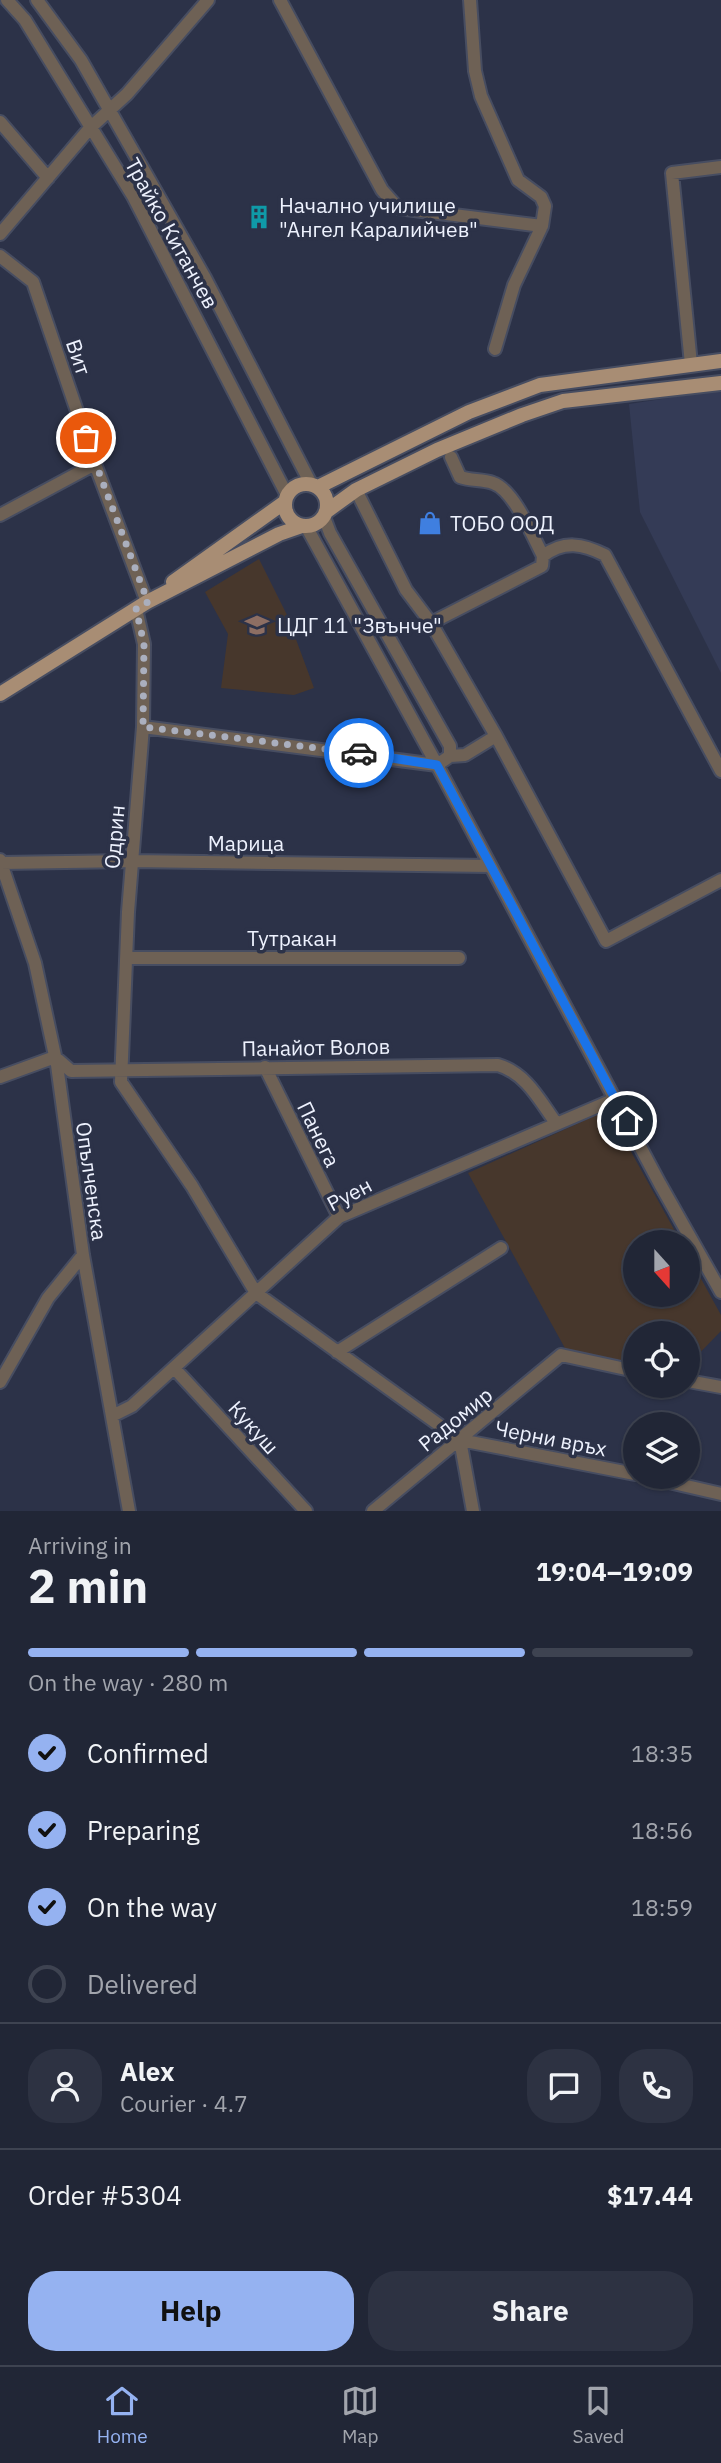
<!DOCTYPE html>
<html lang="en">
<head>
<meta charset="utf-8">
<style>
  body { margin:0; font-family:"IBM Plex Sans",sans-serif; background:#2d3242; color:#f1f3f6; height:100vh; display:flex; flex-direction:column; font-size:26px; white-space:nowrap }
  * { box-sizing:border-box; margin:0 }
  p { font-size:23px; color:#a2a5ad }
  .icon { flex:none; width:38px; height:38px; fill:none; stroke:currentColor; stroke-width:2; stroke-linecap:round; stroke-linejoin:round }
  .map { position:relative; height:1511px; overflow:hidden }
  .side { display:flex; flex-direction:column; background:#212636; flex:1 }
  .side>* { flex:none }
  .needle { width:46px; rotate:159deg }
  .buttons { position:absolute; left:623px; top:1230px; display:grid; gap:14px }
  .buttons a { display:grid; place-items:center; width:77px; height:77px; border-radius:50%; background:#212636; box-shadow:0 2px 5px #0004,0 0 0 2px #3e4351; font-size:35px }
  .pin { position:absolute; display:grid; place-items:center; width:60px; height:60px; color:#fff; margin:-30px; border:4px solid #fff; border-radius:50%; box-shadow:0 2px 7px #0007 }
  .courier { position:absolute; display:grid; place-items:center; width:70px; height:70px; margin:-35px; border:5px solid #1a73e8; border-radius:50%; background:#fff; color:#222; box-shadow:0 2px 9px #0007 }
  .overview em { font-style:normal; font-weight:800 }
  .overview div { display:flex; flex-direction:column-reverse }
  .overview { display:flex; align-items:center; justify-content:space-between; height:119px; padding:0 28px }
  h1 { font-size:46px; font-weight:800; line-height:52px }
  .bar { display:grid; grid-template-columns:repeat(4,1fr); gap:10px 7px; align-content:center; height:84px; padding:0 28px }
  .bar i { height:9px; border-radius:5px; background:#3e4351 }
  .bar .on { background:#95b2f1 }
  .bar p { grid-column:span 4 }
  .line { display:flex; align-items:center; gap:18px; padding:0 28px; border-top:2px solid #3e4351 }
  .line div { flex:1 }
  .round { display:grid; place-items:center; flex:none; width:74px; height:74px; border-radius:28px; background:#2d3242 }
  ol { padding:0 28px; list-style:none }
  li { display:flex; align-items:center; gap:21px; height:77px }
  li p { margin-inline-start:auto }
  li .icon { padding:7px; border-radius:50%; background:#95b2f1; color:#111; stroke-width:4 }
  li:last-child { color:#a2a5ad }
  li i { width:38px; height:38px; border:4px solid #3e4351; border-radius:50% }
  .button { display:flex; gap:14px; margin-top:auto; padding:14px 28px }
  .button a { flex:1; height:80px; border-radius:28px; background:#95b2f1; color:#111; font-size:28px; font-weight:800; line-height:80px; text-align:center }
  .button a+a { background:#2d3242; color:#f1f3f6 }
  .tabs { display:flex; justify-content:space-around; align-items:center; height:98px; border-top:2px solid #3e4351; background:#212636; font-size:19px; color:#a2a5ad }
  .tabs a { display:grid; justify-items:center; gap:4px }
  .tabs .on { color:#95b2f1 }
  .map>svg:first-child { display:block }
</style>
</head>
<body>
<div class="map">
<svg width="721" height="1511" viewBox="0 0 721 1511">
  <rect width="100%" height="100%" fill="#2c3248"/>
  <path fill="#343b56" d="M721 390V673L640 512 629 404Z"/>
  <path fill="#47372c" d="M259 559 287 615 314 688 294 695 221 688 228 634 205 592Z
    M608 1110 681 1242H635V1295H688V1255L721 1315V1331L688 1365V1334H635V1363L566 1350 468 1173Z"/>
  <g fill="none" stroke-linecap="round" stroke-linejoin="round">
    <g stroke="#474d61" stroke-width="16">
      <path id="minor" d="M7 0 25 20 133 196 287 495
        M37 0 81 60 205 278 311 484
        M280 0 382 190 398 208 542 226
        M470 0 475 71 481 96 518 180 541 197 545 206 542 226 514 285 495 349
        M0 122 48 178
        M0 234 90 128 127 94 208 0
        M0 256 33 282 95 464 147 602
        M691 364 672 173 721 167
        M451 457 460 477C471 481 482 479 493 483 514 490 533 537 543 556 564 540 583 544 605 555L721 771
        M356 490 406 590 431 623 496 736 606 941 721 880
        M0 515 95 464
        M324 517 330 533 450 746V756L437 765
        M306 526 437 765 660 1184 721 1292
        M136 609 144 644 143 727 128 912 121 1082 192 1186 256 1293 460 1440 635 1474
        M431 623 542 566 543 556
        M143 727 437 765
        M450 756 465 755 496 736
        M0 860 35 963 57 1065 83 1255 129 1511
        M1 863 131 861 490 866
        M126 958H459
        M265 1067 339 1217
        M0 1077 55 1057 71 1071 498 1065C526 1073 540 1101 556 1123
        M337 1352 501 1248
        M174 1368 306 1511
        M688 1381 721 1387
        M0 1382 48 1298 83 1255
        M112 1416 132 1406 339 1217 615 1099
        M460 1440 473 1511
        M647 1477 721 1494
        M373 1511 561 1355 635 1371"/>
    </g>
    <g stroke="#474d61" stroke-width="18">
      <path id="major" d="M285 505a21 21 0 1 1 42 0a21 21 0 1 1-42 0Z
        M318 487 469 412 540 385 721 361
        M327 511 356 490 437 450 522 415 563 401 721 383
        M173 582 285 502
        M0 694 147 602 279 534 302 526"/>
    </g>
    <use href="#minor" stroke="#6e6155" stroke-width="12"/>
    <use href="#major" stroke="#a88d74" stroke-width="14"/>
  </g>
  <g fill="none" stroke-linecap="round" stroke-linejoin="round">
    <path stroke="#aaafbe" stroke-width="7" stroke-dasharray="0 12.6" d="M86 438 148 602 136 609 144 644 143 727 359 753"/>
    <path stroke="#1a73e8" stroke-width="9" d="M359 753 437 765 627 1121"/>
  </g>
  <defs>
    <g id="building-bare" transform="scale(1.89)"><path d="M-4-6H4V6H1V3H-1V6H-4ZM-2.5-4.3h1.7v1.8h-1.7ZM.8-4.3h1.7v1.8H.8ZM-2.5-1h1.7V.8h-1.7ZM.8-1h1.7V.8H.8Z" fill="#0f9aa8" stroke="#2c3248" stroke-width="2.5" paint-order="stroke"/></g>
    <g id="shop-bare" transform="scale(1.89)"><path d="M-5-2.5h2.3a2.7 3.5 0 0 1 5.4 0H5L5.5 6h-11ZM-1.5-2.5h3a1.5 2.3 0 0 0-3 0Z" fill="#3f7fe0" stroke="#2c3248" stroke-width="2.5" paint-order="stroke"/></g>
    <g id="school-bare" transform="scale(1.89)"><path d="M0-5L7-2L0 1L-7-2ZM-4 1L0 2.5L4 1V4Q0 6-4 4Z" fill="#8d6e63" stroke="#2c3248" stroke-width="2.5" paint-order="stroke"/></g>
  </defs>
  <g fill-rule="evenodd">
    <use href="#building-bare" x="259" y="217"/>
    <use href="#shop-bare" x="430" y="523"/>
    <use href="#school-bare" x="257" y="625"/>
  </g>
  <g text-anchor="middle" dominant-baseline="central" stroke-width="7" stroke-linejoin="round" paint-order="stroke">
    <g font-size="21" fill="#eef2fe" stroke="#2c3248" text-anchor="start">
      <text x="279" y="205">Начално училище<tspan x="279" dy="24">"Ангел Каралийчев"</tspan></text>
      <text x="450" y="523">ТОБО ООД</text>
      <text x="277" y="625">ЦДГ 11 "Звънче"</text>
    </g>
    <g font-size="21" fill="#eef2fe" stroke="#2c3248">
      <text transform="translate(172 233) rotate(61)">Трайко Китанчев</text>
      <text transform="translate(79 357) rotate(71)">Вит</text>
      <text transform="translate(114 837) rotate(-85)">Одрин</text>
      <text x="246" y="843">Марица</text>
      <text x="292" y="938">Тутракан</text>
      <text transform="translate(316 1047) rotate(-1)">Панайот Волов</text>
      <text transform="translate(319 1134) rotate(64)">Панега</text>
      <text transform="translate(92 1181) rotate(82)">Опълченска</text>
      <text transform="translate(349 1194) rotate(-28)">Руен</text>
      <text transform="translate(455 1419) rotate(-39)">Радомир</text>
      <text transform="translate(254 1427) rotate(48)">Кукуш</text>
      <text transform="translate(551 1438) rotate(11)">Черни връх</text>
    </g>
  </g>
</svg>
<div class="buttons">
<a><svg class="needle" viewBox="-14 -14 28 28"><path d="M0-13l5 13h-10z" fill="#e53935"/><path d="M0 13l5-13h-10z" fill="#a2a5ad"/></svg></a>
<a><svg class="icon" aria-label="locate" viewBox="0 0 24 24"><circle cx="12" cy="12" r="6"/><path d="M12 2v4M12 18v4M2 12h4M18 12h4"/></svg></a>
<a><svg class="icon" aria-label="layers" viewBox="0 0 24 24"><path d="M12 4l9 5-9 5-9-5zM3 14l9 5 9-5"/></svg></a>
</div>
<div class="pin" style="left:86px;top:438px;background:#ea580c"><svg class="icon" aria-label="bag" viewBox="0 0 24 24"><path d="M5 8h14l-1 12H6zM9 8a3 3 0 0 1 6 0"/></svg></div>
<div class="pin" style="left:627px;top:1121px;background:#1f2937"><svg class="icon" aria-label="home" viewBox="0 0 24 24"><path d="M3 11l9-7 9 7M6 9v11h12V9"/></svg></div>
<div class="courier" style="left:359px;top:753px"><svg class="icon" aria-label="car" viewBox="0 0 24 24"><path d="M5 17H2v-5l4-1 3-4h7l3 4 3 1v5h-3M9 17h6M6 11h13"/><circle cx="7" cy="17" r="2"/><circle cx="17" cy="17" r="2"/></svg></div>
</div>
<section class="side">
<div class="overview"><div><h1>2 min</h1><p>Arriving in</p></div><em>19:04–19:09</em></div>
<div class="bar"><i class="on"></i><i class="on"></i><i class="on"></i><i></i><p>On the way · 280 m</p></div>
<ol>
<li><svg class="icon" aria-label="check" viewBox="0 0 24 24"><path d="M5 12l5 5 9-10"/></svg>Confirmed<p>18:35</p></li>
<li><svg class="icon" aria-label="check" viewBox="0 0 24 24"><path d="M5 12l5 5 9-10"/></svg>Preparing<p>18:56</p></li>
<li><svg class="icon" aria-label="check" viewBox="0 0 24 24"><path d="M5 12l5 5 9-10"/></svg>On the way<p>18:59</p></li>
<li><i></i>Delivered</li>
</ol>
<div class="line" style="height:126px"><a class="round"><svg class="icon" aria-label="person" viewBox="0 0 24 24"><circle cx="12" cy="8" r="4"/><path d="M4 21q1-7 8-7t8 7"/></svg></a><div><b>Alex</b><p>Courier · 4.7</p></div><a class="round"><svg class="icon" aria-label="chat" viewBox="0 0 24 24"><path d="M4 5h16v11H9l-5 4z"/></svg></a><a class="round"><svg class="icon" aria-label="phone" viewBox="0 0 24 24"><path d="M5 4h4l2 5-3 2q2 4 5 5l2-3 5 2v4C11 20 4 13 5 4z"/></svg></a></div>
<div class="line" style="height:91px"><div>Order #5304</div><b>$17.44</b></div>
<div class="button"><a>Help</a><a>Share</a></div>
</section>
<nav class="tabs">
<a class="on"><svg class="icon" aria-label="home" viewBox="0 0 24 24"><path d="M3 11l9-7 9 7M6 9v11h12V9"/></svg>Home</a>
<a><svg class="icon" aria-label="map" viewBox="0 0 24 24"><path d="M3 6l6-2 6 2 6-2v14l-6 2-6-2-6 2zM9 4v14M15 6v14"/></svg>Map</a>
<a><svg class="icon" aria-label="saved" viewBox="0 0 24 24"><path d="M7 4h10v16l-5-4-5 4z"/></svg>Saved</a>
</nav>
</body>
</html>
